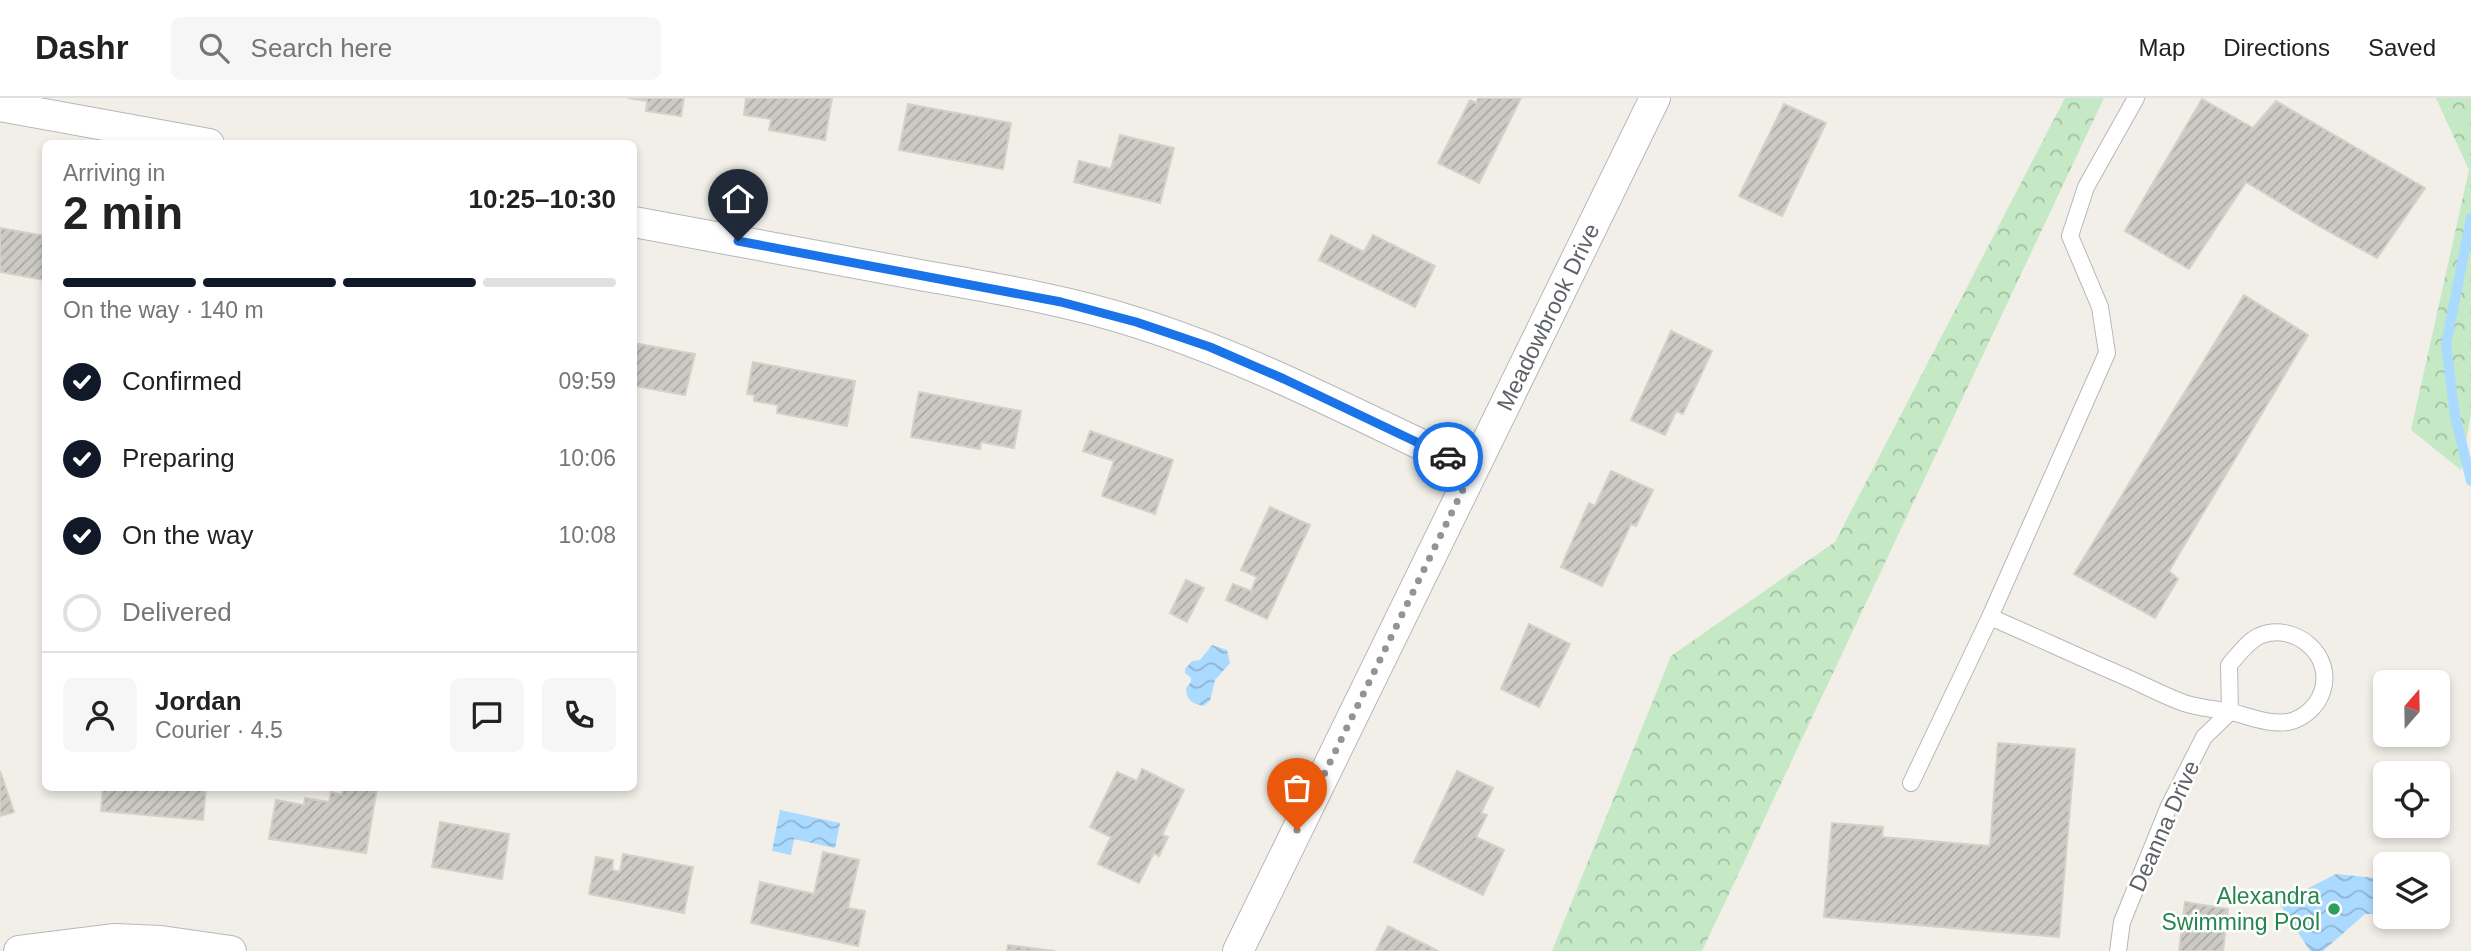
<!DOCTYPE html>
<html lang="en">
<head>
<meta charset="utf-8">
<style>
  body { margin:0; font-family:Helvetica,sans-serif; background:#f6f6f6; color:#222; height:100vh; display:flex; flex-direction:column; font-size:26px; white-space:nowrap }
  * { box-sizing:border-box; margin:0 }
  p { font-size:23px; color:#767676 }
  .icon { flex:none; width:38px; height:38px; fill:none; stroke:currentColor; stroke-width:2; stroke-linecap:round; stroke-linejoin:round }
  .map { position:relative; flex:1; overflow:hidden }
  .drawer { position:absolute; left:42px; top:42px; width:595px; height:651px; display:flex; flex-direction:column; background:#fff; border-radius:10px; box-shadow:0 4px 10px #0003 }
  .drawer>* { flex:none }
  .needle { width:46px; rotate:20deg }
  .fabs { position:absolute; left:2373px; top:572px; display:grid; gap:14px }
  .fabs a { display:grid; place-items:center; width:77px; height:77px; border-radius:10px; background:#fff; box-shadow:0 4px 10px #0003; font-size:35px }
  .pin { position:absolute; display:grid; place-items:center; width:60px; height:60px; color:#fff; margin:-72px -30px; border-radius:50% 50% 50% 0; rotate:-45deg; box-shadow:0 0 7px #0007 }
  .pin .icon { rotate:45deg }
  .courier { position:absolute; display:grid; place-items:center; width:70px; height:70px; margin:-35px; border:5px solid #1a73e8; border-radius:50%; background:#fff; color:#222; box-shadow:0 2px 9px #0007 }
  .overview em { font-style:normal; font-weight:600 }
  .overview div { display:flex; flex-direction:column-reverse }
  .overview { display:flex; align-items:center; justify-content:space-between; height:119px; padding:0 21px }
  h1 { font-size:46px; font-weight:600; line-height:52px }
  .bar { display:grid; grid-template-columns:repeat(4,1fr); gap:10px 7px; align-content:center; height:84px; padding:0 21px }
  .bar i { height:9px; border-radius:5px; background:#e0e0e0 }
  .bar .active { background:#111827 }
  .bar p { grid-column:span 4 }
  .line { display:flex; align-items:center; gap:18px; padding:0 21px; border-top:2px solid #e0e0e0 }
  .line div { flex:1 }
  .round { display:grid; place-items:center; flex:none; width:74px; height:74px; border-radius:10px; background:#f6f6f6 }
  ol { padding:0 21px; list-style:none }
  li { display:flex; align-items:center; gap:21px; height:77px }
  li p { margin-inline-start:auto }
  li .icon { padding:7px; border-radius:50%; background:#111827; color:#fff; stroke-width:4 }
  li:last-child { color:#767676 }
  li i { width:38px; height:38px; border:4px solid #e0e0e0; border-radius:50% }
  header { display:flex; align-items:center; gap:42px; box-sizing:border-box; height:98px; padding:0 35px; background:#fff; border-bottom:2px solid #e0e0e0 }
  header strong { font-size:33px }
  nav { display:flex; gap:38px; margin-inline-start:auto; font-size:24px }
  .search { width:490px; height:63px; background:#f6f6f6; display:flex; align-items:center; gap:18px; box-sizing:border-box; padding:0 24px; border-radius:10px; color:#767676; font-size:26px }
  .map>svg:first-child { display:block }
</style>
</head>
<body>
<header>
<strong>Dashr</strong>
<div class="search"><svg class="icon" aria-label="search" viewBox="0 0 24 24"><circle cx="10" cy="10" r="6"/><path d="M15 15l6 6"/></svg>Search here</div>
<nav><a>Map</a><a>Directions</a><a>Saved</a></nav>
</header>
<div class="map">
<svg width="2471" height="853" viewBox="0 0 2471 853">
  <defs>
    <pattern id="forest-crowns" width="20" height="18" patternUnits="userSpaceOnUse" patternTransform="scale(1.75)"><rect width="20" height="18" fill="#c5e8c5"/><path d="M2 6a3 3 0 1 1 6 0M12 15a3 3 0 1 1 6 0" fill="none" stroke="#a3c0a4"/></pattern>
    <pattern id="water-waves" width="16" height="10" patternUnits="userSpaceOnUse" patternTransform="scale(1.75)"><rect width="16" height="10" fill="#aadaff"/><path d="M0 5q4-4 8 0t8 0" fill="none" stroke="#8eb4d2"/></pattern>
    <pattern id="building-hatch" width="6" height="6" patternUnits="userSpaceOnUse" patternTransform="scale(1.75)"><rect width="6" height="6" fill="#cccac5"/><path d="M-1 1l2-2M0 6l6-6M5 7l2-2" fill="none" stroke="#a9a8a4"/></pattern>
  </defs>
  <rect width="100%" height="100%" fill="#f1efe8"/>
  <path fill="url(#forest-crowns)" d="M2065 0H2104L1702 853H1552L1671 558 1835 444Z
    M2436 0H2471V316L2461 372 2411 332 2469 72Z"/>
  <path fill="url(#water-waves)" d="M1212 547 1227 552 1230 565 1215 582 1210 603 1203 608C1192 605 1186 602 1186 590L1191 584V580L1185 575V571L1192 563 1200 562Z
    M780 712 840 725 835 750 794 741 791 757 772 753Z
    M2336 776 2385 781V816H2365L2323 853H2310L2279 805Z"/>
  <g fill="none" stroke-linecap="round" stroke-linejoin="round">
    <path stroke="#aadaff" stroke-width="10" d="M2471 120 2446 246 2455 318 2471 383"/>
  </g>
  <path fill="url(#building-hatch)" stroke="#d6d1c6" stroke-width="2" d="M628 0H684L681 18 646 13 647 3Z
    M746 0H832L825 42 769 32 771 21 744 17Z
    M1478 0H1521L1479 85 1438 65 1470 2 1476 5Z
    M2202 1 2253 30 2276 3 2425 90 2377 160 2317 127 2246 84 2189 171 2125 133Z
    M908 6 1011 25 1003 71 899 52Z
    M1784 6 1826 25 1782 118 1739 98Z
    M1120 37 1174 50 1160 105 1074 84 1079 63 1111 71Z
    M0 130 46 138 45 182 0 174Z
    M1331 137 1364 154 1373 137 1435 168 1415 209 1319 162Z
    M2244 197 2308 237 2169 473 2178 481 2155 520 2074 476Z
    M1671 233 1712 253 1683 316 1676 313 1665 337 1631 322Z
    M634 245 695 256 685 297 634 288Z
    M753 264 855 283 847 328 777 315 778 307 754 303V297L747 296Z
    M919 294 1021 313 1014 350 981 344 980 351 911 339Z
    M1090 333 1173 362 1155 416 1102 398 1114 363 1083 353Z
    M1611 373 1653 392 1636 428 1631 426 1602 488 1561 469 1589 405 1595 408Z
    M1270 409 1310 427 1267 521 1226 502 1233 486 1251 493 1257 479 1241 472Z
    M1186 482 1204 490 1187 524 1170 515Z
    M1529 526 1570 546 1539 609 1501 591Z
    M1998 645 2075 651 2059 839 1824 819 1832 725 1883 729 1882 739 1990 748Z
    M1142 671 1184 692 1162 737 1168 739 1159 758 1154 755 1139 785 1098 766 1111 739 1090 729 1117 674 1137 683Z
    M0 673 14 714 0 718Z
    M1457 673 1493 690 1481 715 1487 717 1476 739 1504 752 1483 797 1414 764Z
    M103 690H206L203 722 101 713Z
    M343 690H377L366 755 269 741 276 702 304 707 305 700 329 704 331 694 342 697Z
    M440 724 509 736 502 781 432 769Z
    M823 754 859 762 848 810 865 813 858 848 751 825 760 784 814 796Z
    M623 756 693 769 684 815 589 796 596 759 613 762 612 772 620 774Z
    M2185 804 2228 811 2223 853H2179Z
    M1388 828 1438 853H1376Z
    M1008 847 1055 853H1007Z"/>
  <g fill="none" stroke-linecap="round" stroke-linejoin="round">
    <g stroke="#b5b8bc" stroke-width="18">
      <path id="lane" d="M1990 519 2107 255 2100 209 2070 138 2086 89 2136 0
        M1911 685 1990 519C2034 538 2077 558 2121 577 2142 586 2162 597 2184 605 2198 610 2215 611 2231 614 2249 618 2269 627 2288 624 2303 621 2317 609 2322 594 2335 557 2294 523 2259 538 2247 544 2238 557 2229 567L2230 614 2204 639 2169 708 2122 824 2118 853"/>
    </g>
    <g stroke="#b5b8bc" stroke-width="32">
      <path id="street" d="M0 8 209 46
        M634 124C729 142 825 159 920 177 993 190 1067 202 1138 225 1255 262 1362 320 1473 371
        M19 853 115 841 161 843 231 853
        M1238 853 1655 0"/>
    </g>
    <use href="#lane" stroke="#fff" stroke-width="16"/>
    <use href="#street" stroke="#fff" stroke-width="30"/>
  </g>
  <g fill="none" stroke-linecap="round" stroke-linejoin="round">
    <path stroke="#929495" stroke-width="7" stroke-dasharray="0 12.6" d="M1297 732 1473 371 1448 359"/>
    <path stroke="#1a73e8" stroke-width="9" d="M738 143 1061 204 1136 224 1210 249 1284 281 1448 359"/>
  </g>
  <circle fill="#2e9e5b" stroke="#fff" stroke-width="2.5" cx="2334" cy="811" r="7"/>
  <g text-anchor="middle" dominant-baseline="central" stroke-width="5" stroke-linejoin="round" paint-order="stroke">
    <g font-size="23" fill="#5f6368" stroke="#fff">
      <text transform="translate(1548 219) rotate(-64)">Meadowbrook Drive</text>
      <text transform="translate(2164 728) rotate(-66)">Deanna Drive</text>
    </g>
    <g font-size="23" fill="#27864d" stroke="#fff" text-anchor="end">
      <text x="2320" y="798">Alexandra<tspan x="2320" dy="26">Swimming Pool</tspan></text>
    </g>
  </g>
</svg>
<div class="fabs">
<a><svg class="needle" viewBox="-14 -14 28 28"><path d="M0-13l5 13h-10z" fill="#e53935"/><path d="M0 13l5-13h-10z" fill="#767676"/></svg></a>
<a><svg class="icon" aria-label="locate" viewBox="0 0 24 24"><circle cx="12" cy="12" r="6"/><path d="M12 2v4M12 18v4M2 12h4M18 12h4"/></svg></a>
<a><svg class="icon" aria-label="layers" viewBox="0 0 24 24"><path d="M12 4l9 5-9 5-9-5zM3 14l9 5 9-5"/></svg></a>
</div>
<div class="pin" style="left:1297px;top:732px;background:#ea580c"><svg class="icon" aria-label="bag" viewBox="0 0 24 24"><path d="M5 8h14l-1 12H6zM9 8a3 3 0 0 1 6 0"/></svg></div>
<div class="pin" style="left:738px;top:143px;background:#1f2937"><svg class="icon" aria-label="home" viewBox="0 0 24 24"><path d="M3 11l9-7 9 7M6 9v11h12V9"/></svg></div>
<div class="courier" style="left:1448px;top:359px"><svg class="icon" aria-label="car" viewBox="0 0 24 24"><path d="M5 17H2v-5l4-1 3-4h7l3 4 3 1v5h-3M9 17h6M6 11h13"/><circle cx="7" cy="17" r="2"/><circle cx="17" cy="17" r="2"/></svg></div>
<section class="drawer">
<div class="overview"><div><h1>2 min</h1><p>Arriving in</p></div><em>10:25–10:30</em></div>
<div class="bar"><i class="active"></i><i class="active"></i><i class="active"></i><i></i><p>On the way · 140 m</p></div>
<ol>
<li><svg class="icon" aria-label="check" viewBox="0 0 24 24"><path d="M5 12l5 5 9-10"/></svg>Confirmed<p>09:59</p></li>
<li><svg class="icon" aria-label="check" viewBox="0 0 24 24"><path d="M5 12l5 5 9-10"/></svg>Preparing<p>10:06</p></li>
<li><svg class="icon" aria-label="check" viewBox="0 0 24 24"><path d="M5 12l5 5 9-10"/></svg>On the way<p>10:08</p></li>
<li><i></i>Delivered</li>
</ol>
<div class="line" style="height:126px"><a class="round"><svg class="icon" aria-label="person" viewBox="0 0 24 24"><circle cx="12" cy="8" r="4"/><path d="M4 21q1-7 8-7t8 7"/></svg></a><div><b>Jordan</b><p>Courier · 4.5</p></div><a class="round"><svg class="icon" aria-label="chat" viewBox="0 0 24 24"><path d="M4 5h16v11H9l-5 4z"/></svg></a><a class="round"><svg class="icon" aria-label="phone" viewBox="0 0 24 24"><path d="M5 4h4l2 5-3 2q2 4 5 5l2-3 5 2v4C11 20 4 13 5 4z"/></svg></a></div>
</section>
</div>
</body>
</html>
